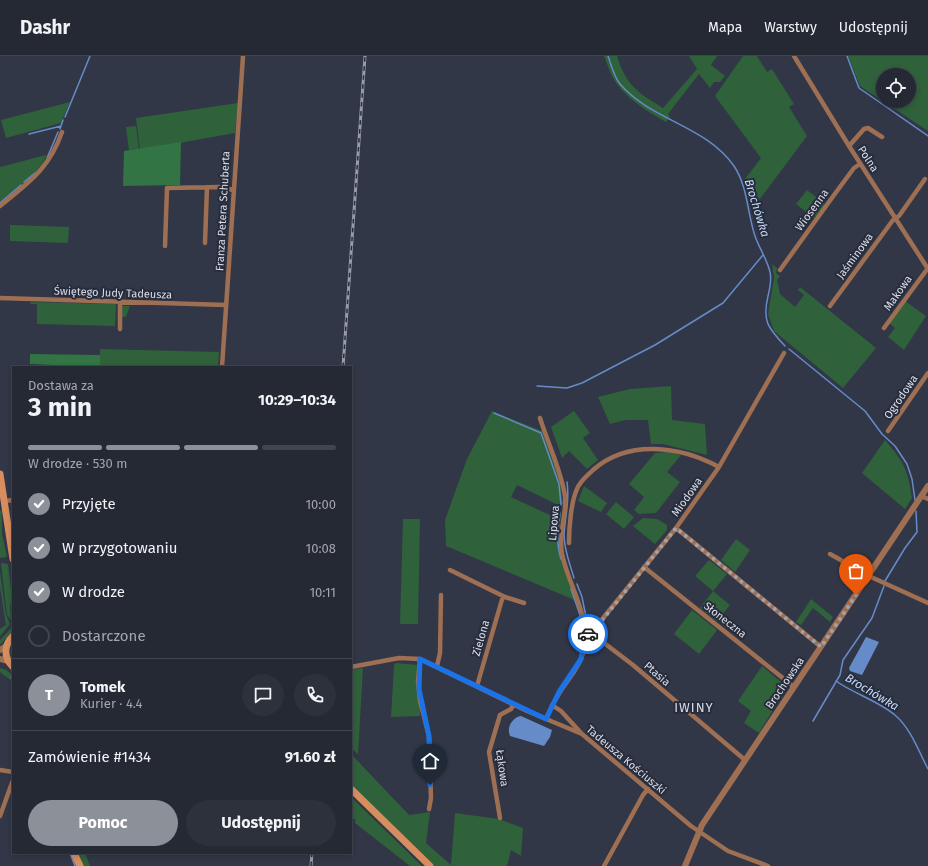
<!DOCTYPE html>
<html lang="pl">
<head>
<meta charset="utf-8">
<style>
  body { margin:0; font-family:"Fira Sans",sans-serif; background:#2d313c; color:#f1f3f6; height:100vh; display:flex; flex-direction:column; font-size:15px; white-space:nowrap }
  * { box-sizing:border-box; margin:0 }
  p { font-size:13px; color:#a3a6ac }
  .icon { flex:none; width:22px; height:22px; fill:none; stroke:currentColor; stroke-width:2; stroke-linecap:round; stroke-linejoin:round }
  .map { position:relative; flex:1; overflow:hidden }
  .details { position:absolute; left:12px; top:310px; width:340px; height:488px; display:flex; flex-direction:column; background:#252934; border-radius:0px; box-shadow:0 2px 6px #0003,0 0 0 1px #42454f }
  .details>* { flex:none }
  .controls { position:absolute; left:876px; top:12px; display:grid; gap:8px }
  .controls a { display:grid; place-items:center; width:40px; height:40px; border-radius:50%; background:#252934; box-shadow:0 2px 6px #0003,0 0 0 1px #42454f; font-size:20px }
  .pin { position:absolute; display:grid; place-items:center; width:34px; height:34px; color:#fff; margin:-41px -17px; border-radius:50% 50% 50% 0; rotate:-45deg; box-shadow:0 0 4px #0007 }
  .pin .icon { rotate:45deg }
  .courier { position:absolute; display:grid; place-items:center; width:40px; height:40px; margin:-20px; border:3px solid #1a73e8; border-radius:50%; background:#fff; color:#222; box-shadow:0 1px 5px #0007 }
  .summary em { font-style:normal; font-weight:700 }
  .summary div { display:flex; flex-direction:column-reverse }
  .summary { display:flex; align-items:center; justify-content:space-between; height:68px; padding:0 16px }
  h1 { font-size:26px; font-weight:700; line-height:30px }
  .bar { display:grid; grid-template-columns:repeat(4,1fr); gap:6px 4px; align-content:center; height:48px; padding:0 16px }
  .bar i { height:5px; border-radius:3px; background:#42454f }
  .bar .selected { background:#8c9099 }
  .bar p { grid-column:span 4 }
  .line { display:flex; align-items:center; gap:10px; padding:0 16px; border-top:1px solid #42454f }
  .line div { flex:1 }
  .round { display:grid; place-items:center; flex:none; width:42px; height:42px; border-radius:21px; background:#2d313c }
  ol { padding:0 16px; list-style:none }
  li { display:flex; align-items:center; gap:12px; height:44px }
  li p { margin-inline-start:auto }
  li .icon { padding:4px; border-radius:50%; background:#8c9099; color:#fff; stroke-width:4 }
  li:last-child { color:#a3a6ac }
  li i { width:22px; height:22px; border:2px solid #42454f; border-radius:50% }
  .primary-button { display:flex; gap:8px; margin-top:auto; padding:8px 16px }
  .primary-button a { flex:1; height:46px; border-radius:24px; background:#8c9099; color:#fff; font-size:16px; font-weight:700; line-height:46px; text-align:center }
  .primary-button a+a { background:#2d313c; color:#f1f3f6 }
  header { display:flex; align-items:center; gap:24px; box-sizing:border-box; height:56px; padding:0 20px; background:#252934; border-bottom:1px solid #42454f }
  header strong { font-size:19px }
  nav { display:flex; gap:22px; margin-inline-start:auto; font-size:14px }
  .map>svg:first-child { display:block }
</style>
</head>
<body>
<header>
<strong>Dashr</strong>
<nav><a>Mapa</a><a>Warstwy</a><a>Udostępnij</a></nav>
</header>
<div class="map">
<svg width="928" height="810" viewBox="0 0 928 810">
  <rect width="100%" height="100%" fill="#313746"/>
  <path fill="#2f613b" fill-rule="evenodd" d="M604 0H617C626 29 637 36 663 52L697 13 689 0H717L711 9 725 20 720 26H714L710 32 699 18 668 58 670 61 666 66C647 55 623 41 612 20 609 14 607 7 604 0Z
    M743 0H757L767 16 772 13 794 48 789 51 807 80 754 151 745 123 761 102 715 40Z
    M848 0H928V75L860 30ZM883 19H909V45H883Z
    M70 46 61 67 6 82 1 64Z
    M238 47 235 77 140 94 136 62Z
    M136 70 139 93 129 94 126 71Z
    M46 99C45 113 11 137 0 146V111Z
    M807 134 825 148 814 162 796 148Z
    M10 169 69 171 68 187 10 185Z
    M772 208 777 212 776 217 780 220 777 224 780 238 795 251 804 239 798 234 800 231 876 292 843 332 774 275 768 258 774 222Z
    M905 245 926 260 904 294 888 281 895 272 889 267Z
    M31 246 116 248 115 270 37 268V248H30Z
    M121 250H130L126 261H121Z
    M100 293 219 296 218 311H100Z
    M671 330 672 364 705 368 707 399 663 388H651L648 364H625L610 368 598 341 630 333Z
    M492 355 542 375 560 424 563 448H556L517 429 511 441 554 461 555 455 561 458 558 491 577 545 446 490 445 464 467 403Z
    M574 355 590 377 583 382 598 404 587 413 569 395 562 402 551 371Z
    M885 384C904 406 908 414 912 442L905 453 862 417Z
    M669 396 681 399 667 416 680 426 656 457 639 458 634 454 644 441 629 428 655 397Z
    M584 430 607 447 601 456 578 445Z
    M616 446 634 461 624 473 606 458Z
    M0 454 2 455V478L7 501 0 502Z
    M643 462 657 463 667 469V474L655 488 633 470Z
    M403 463H420L418 568H400Z
    M736 483 750 494 735 516 721 504Z
    M709 504 727 518 713 535 730 549 717 565 700 552 713 535 695 520Z
    M1 507 8 508 12 542 10 551 11 564 7 559Z
    M0 516 6 559 10 568 0 580V573L6 569 0 531Z
    M811 543 833 561 830 566 813 552 801 569 796 566Z
    M692 554 717 574 699 598 674 578Z
    M13 570V575L0 589V584Z
    M396 607 418 609 420 660 391 661 394 609Z
    M762 610 782 627 786 633 759 677 744 667 751 655 738 645Z
    M0 612 6 614 13 619V626L0 616Z
    M363 612 358 698 351 692V614Z
    M351 698 409 759 430 756 426 787 451 809 455 757 499 763 523 772 521 800 511 794 507 810H435L351 729Z
    M351 741 422 810H410L355 767V763H351Z
    M76 797H85L90 810H82Z"/>
  <path fill="#327444" d="M181 86 180 129 123 130 124 95Z
    M30 298 100 299V311L30 308Z"/>
  <path fill="#668bc9" d="M866 581 879 586 862 619 850 615 849 612Z
    M521 660 552 674 550 681 544 690 510 680C506 671 513 661 521 660Z"/>
  <g fill="none" stroke-linecap="round" stroke-linejoin="round">
    <path stroke="#668bc9" stroke-width="1.5" d="M608 0C611 8 614 21 620 28 652 65 705 69 734 110 748 131 747 156 755 180 759 192 767 203 770 216 772 224 770 232 768 240 762 265 768 272 785 290
      M847 0 859 32 928 80
      M65 61 90 0
      M60 73 63 64
      M29 78 61 70
      M47 102 58 76
      M24 126 35 117
      M0 147 21 129
      M789 293 865 355 882 378 895 390 907 408 912 423 915 444
      M537 330 567 332 582 327 655 289 723 247 763 199
      M494 357 541 377 559 428 561 449
      M567 426C570 444 565 461 564 479 564 494 570 508 574 522
      M560 457C557 473 556 487 561 503
      M885 525 905 492 917 476 916 455
      M577 528 582 541 588 571
      M571 533 580 559 579 563 575 567
      M11 621 13 623
      M836 625C854 638 881 646 896 660 911 673 919 696 928 713
      M813 665 840 619 843 604 872 562 884 530
      M70 797 75 810"/>
    <path stroke="#9f6f53" stroke-width="4.5" d="M794 0 849 90 928 213
      M849 90 864 73 868 72 882 81
      M0 150C29 126 49 113 62 76
      M205 187 207 131
      M165 190 167 132 220 131 233 134
      M780 214 834 139 854 112 860 108
      M0 242 226 249
      M830 250 893 164 899 160 925 123
      M884 272 928 212
      M120 273V246
      M222 311 243 0
      M540 362C548 388 561 414 565 440 567 459 558 477 562 498 570 535 590 554 583 597 580 611 567 624 560 636 554 645 550 654 546 663
      M888 375 928 317
      M921 440 928 443
      M5 445 13 444
      M676 472 821 591
      M569 487C569 472 571 446 577 433 580 425 587 420 593 414 628 383 680 390 719 411
      M830 498 871 521 928 547
      M644 511 794 631
      M450 514 505 541 524 547
      M591 577 633 609 745 704
      M584 579 591 577 676 472 719 411 784 297
      M420 603 418 625 420 645 429 680 431 742 429 753
      M437 610 440 597 441 539
      M351 611 399 602 420 603 527 655 582 678 691 770 728 795 768 810
      M477 630 503 540
      M552 649 561 655 581 677
      M0 714 13 716
      M0 760 13 724
      M500 762 489 696 500 659 511 653 514 648
      M604 810 643 739 648 733"/>
    <path stroke="#9f6f53" stroke-width="6" d="M0 594 6 590
      M0 603 8 605
      M685 810 702 769 928 430"/>
    <path stroke="#d88d5f" stroke-width="7" d="M0 418 13 503
      M13 580C4 589 3 601 13 611
      M351 733 430 810
      M74 797 80 810"/>
    <g stroke="#979ca8" stroke-width="3">
      <path id="rail" d="M343 311 365 0
        M311 810 312 797"/>
    </g>
    <use href="#rail" stroke="#272d3c" stroke-width="1.5" stroke-dasharray="4.5" stroke-linecap="butt"/>
  </g>
  <g fill="none" stroke-linecap="round" stroke-linejoin="round">
    <path stroke="#a0a4af" stroke-width="4" stroke-dasharray="0 7.2" d="M588 578 592 577 676 472 821 591 856 539"/>
    <path stroke="#1a73e8" stroke-width="5" d="M430 729 429 680 419 633 420 603 546 663 559 636 581 603 584 579 588 578"/>
  </g>
  <g text-anchor="middle" dominant-baseline="central" stroke-width="4" stroke-linejoin="round" paint-order="stroke">
    <g font-size="11" fill="#dbdee8" stroke="#272d3c">
      <text transform="translate(868 103) rotate(57)">Polna</text>
      <text transform="translate(812 154) rotate(-54)">Wiosenna</text>
      <text transform="translate(223 155) rotate(-87)">Franza Petera Schuberta</text>
      <text transform="translate(855 200) rotate(-54)">Jaśminowa</text>
      <text transform="translate(113 237) rotate(2)">Świętego Judy Tadeusza</text>
      <text transform="translate(898 237) rotate(-55)">Makowa</text>
      <text transform="translate(901 341) rotate(-56)">Ogrodowa</text>
      <text transform="translate(687 441) rotate(-55)">Miodowa</text>
      <text transform="translate(554 467) rotate(-85)">Lipowa</text>
      <text transform="translate(725 564) rotate(38)">Słoneczna</text>
      <text transform="translate(481 582) rotate(-74)">Zielona</text>
      <text transform="translate(657 618) rotate(41)">Ptasia</text>
      <text transform="translate(785 627) rotate(-56)">Brochowska</text>
      <text transform="translate(626 704) rotate(40)">Tadeusza Kościuszki</text>
      <text transform="translate(502 712) rotate(82)">Łąkowa</text>
    </g>
    <g font-size="12" font-style="italic" fill="#c7dcfe" stroke="#272d3c">
      <text transform="translate(757 152) rotate(73)">Brochówka</text>
      <text transform="translate(872 636) rotate(31)">Brochówka</text>
    </g>
    <g font-size="13" letter-spacing="1" fill="#dbdee8" stroke="#272d3c">
      <text x="694" y="651">IWINY</text>
    </g>
  </g>
</svg>
<div class="controls">
<a><svg class="icon" aria-label="locate" viewBox="0 0 24 24"><circle cx="12" cy="12" r="6"/><path d="M12 2v4M12 18v4M2 12h4M18 12h4"/></svg></a>
</div>
<div class="pin" style="left:856px;top:539px;background:#ea580c"><svg class="icon" aria-label="bag" viewBox="0 0 24 24"><path d="M5 8h14l-1 12H6zM9 8a3 3 0 0 1 6 0"/></svg></div>
<div class="pin" style="left:430px;top:729px;background:#1f2937"><svg class="icon" aria-label="home" viewBox="0 0 24 24"><path d="M3 11l9-7 9 7M6 9v11h12V9"/></svg></div>
<div class="courier" style="left:588px;top:578px"><svg class="icon" aria-label="car" viewBox="0 0 24 24"><path d="M5 17H2v-5l4-1 3-4h7l3 4 3 1v5h-3M9 17h6M6 11h13"/><circle cx="7" cy="17" r="2"/><circle cx="17" cy="17" r="2"/></svg></div>
<section class="details">
<div class="summary"><div><h1>3 min</h1><p>Dostawa za</p></div><em>10:29–10:34</em></div>
<div class="bar"><i class="selected"></i><i class="selected"></i><i class="selected"></i><i></i><p>W drodze · 530 m</p></div>
<ol>
<li><svg class="icon" aria-label="check" viewBox="0 0 24 24"><path d="M5 12l5 5 9-10"/></svg>Przyjęte<p>10:00</p></li>
<li><svg class="icon" aria-label="check" viewBox="0 0 24 24"><path d="M5 12l5 5 9-10"/></svg>W przygotowaniu<p>10:08</p></li>
<li><svg class="icon" aria-label="check" viewBox="0 0 24 24"><path d="M5 12l5 5 9-10"/></svg>W drodze<p>10:11</p></li>
<li><i></i>Dostarczone</li>
</ol>
<div class="line" style="height:72px"><b class="round" style="background:#8c9099;color:#fff">T</b><div><b>Tomek</b><p>Kurier · 4.4</p></div><a class="round"><svg class="icon" aria-label="chat" viewBox="0 0 24 24"><path d="M4 5h16v11H9l-5 4z"/></svg></a><a class="round"><svg class="icon" aria-label="phone" viewBox="0 0 24 24"><path d="M5 4h4l2 5-3 2q2 4 5 5l2-3 5 2v4C11 20 4 13 5 4z"/></svg></a></div>
<div class="line" style="height:52px"><div>Zamówienie #1434</div><b>91.60 zł</b></div>
<div class="primary-button"><a>Pomoc</a><a>Udostępnij</a></div>
</section>
</div>
</body>
</html>
